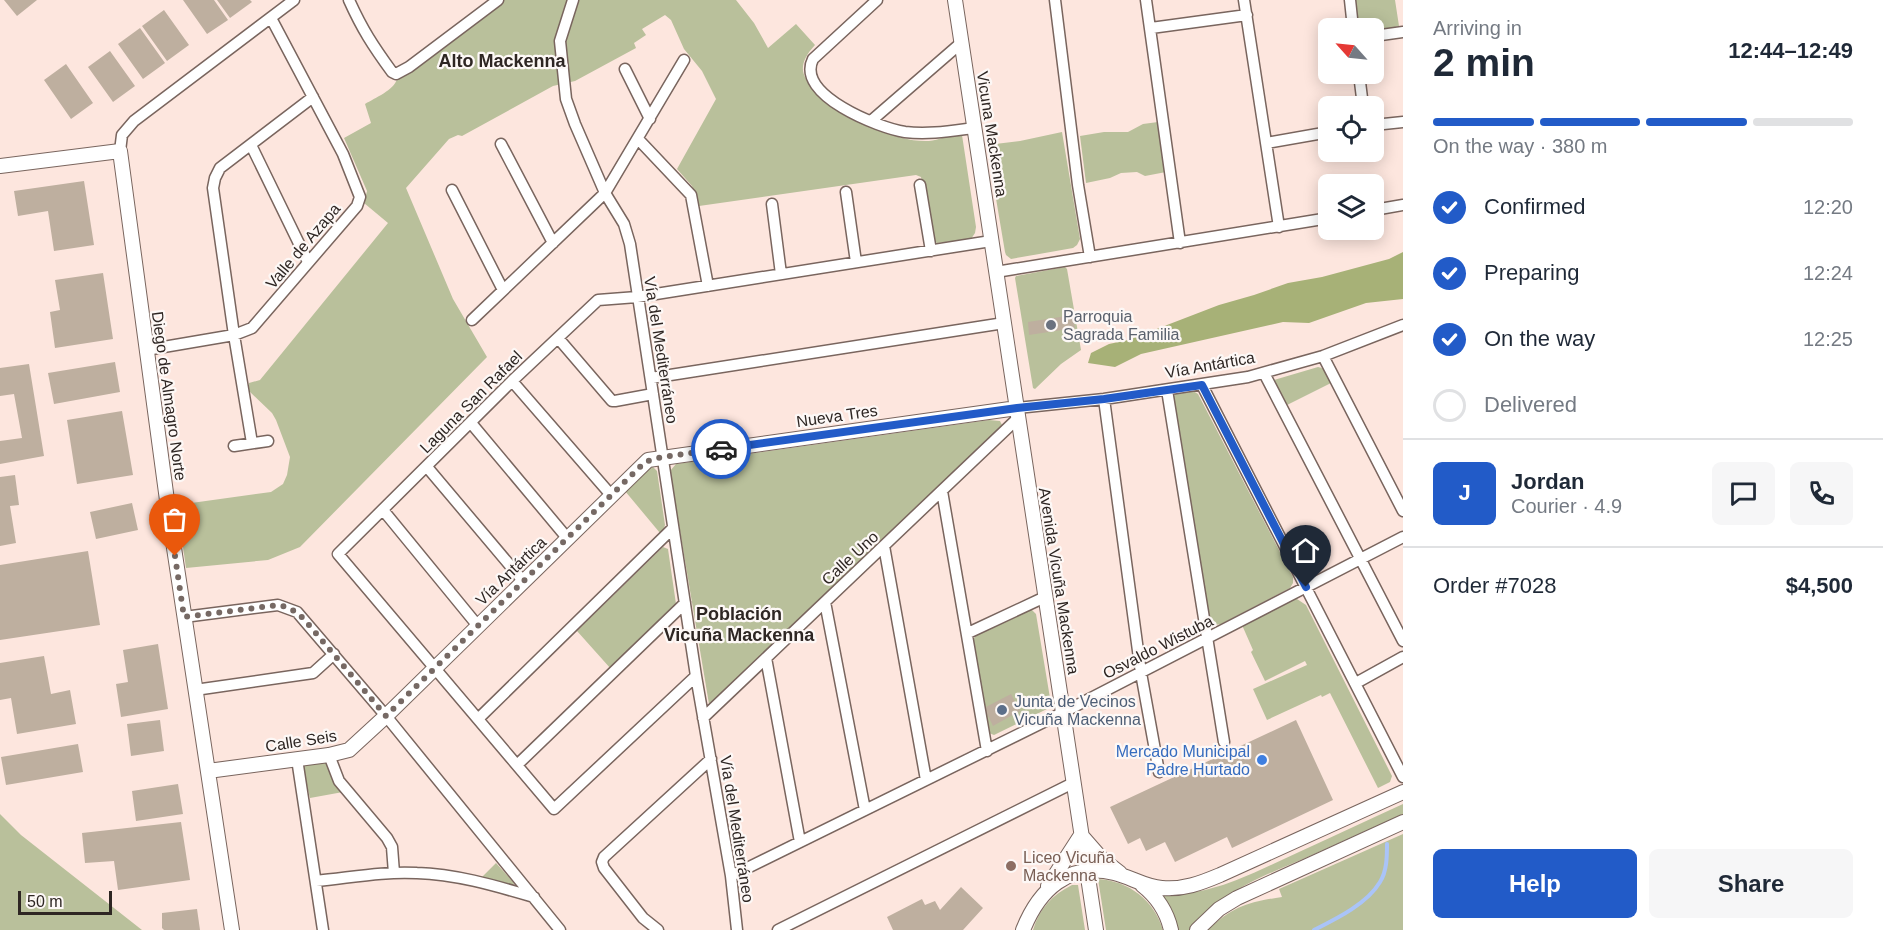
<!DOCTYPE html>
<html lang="en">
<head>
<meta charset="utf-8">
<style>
  body { margin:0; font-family:Helvetica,sans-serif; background:#f6f6f7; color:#1f2937; height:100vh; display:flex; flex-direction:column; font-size:22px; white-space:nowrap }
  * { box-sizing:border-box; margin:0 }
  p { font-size:20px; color:#747a83 }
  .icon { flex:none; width:33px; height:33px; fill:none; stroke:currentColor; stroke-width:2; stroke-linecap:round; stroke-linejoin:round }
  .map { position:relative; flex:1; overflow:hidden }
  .sheet { display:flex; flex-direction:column; background:#fff; width:480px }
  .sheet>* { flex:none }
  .needle { width:39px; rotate:297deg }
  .tools { position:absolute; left:1318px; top:18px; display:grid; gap:12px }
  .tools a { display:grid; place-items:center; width:66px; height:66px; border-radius:9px; background:#fff; box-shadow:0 3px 15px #0003; font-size:30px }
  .scale { position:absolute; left:18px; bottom:15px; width:94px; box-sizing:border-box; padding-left:6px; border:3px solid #2e2623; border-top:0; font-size:16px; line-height:21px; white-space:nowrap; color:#2e2623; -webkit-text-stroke:4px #fdf8f6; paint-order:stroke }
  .pin { position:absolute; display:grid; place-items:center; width:51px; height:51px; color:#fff; margin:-62px -26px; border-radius:50% 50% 50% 0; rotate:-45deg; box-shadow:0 0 6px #0007 }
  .pin .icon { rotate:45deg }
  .courier { position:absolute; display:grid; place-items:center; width:60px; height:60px; margin:-30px; border:4px solid #225bc8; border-radius:50%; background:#fff; color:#222; box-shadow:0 2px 8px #0007 }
  .head em { font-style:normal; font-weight:700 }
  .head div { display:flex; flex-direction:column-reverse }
  .head { display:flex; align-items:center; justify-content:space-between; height:102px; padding:0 30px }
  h1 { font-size:39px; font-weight:700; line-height:45px }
  .bar { display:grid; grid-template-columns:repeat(4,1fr); gap:9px 6px; align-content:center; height:72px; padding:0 30px }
  .bar i { height:8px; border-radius:4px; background:#e0e1e3 }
  .bar .active { background:#225bc8 }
  .bar p { grid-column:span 4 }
  .line { display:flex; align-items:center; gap:15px; padding:0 30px; border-top:2px solid #e0e1e3 }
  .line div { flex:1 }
  .round { display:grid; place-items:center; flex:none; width:63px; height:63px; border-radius:9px; background:#f6f6f7 }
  ol { padding:0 30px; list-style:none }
  li { display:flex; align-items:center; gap:18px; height:66px }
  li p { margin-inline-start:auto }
  li .icon { padding:6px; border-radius:50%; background:#225bc8; color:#fff; stroke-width:4 }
  li:last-child { color:#747a83 }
  li i { width:33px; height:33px; border:3px solid #e0e1e3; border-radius:50% }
  .action { display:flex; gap:12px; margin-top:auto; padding:12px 30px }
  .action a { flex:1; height:69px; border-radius:9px; background:#225bc8; color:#fff; font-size:24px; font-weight:700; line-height:69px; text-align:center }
  .action a+a { background:#f6f6f7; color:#1f2937 }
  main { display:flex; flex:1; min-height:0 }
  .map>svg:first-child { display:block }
</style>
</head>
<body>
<main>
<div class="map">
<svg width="1403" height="930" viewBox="0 0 1403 930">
  <rect width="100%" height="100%" fill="#fde6de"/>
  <path fill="#b9c09b" d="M503 0H736L754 23 768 48 796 24 815 45C787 75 813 88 838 104 851 113 865 121 878 130 894 136 912 142 929 141 940 140 951 133 962 135L976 227 975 233 971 239 937 243 934 241 921 177 916 175 699 206 692 186 677 169 716 99 702 71 684 49 671 20 665 15 642 29 646 35 634 43 636 48 575 81 553 86 462 136 458 135 449 139 406 188 453 299 487 357 300 547 268 560 186 568 177 505 271 492 283 484 287 475 290 457 276 420 272 413 249 391V383L260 380 388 223 364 203 367 191 344 138 371 123 365 104C375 98 394 90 397 79Z
    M1355 0H1395L1399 26 1374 32V28H1356Z
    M1158 122 1166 172 1145 176 1137 172 1121 173 1110 178 1086 183 1080 136 1104 132H1128L1143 124Z
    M1062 132 1080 239 1077 245 1073 248 1011 259 1006 255 1005 252 987 145 1020 141Z
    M1065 267 1067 269 1081 350 1061 364 1035 389 1033 388 1015 278 1016 276Z
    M1318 367C1327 368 1328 376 1331 383L1285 406 1273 382 1274 380Z
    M1193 391 1198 394 1293 577V583L1290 588 1221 624 1215 625 1208 619 1171 400 1176 393Z
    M989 420 1000 421 1002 425 999 430 711 704H709L670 471 676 464Z
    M653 467 657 471 665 525 663 531 660 533 625 491 649 468Z
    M663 547 668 549 676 604 611 669 577 631Z
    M1297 599 1306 605 1310 613 1392 776 1390 782 1378 788 1330 693 1322 697 1321 695 1267 720 1253 689 1307 665 1305 661 1265 681 1251 652 1253 650 1242 625 1289 600Z
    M1031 609 1036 614 1050 698 1047 709 994 735 989 733 972 642 976 635Z
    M327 761 332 777 343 792 310 798 302 766 304 763Z
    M1403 804V814C1372 828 1341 842 1310 856 1267 875 1219 891 1190 930H1177L1160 893C1211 898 1254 872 1299 852 1334 836 1368 820 1403 804Z
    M0 814 21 835 142 930H0Z
    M1403 834V930H1208C1233 906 1249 902 1282 897L1279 889Z
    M496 863 514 883 513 886 482 877Z
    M1098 879C1129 881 1154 900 1163 930H1106Z
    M1072 885H1078L1085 930H1033C1039 909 1052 895 1072 885Z"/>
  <path fill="#a7b177" d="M1403 252V299L1366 303 1309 323 1283 322 1141 354 1115 367 1088 363 1091 353 1109 344 1128 340 1219 305 1254 295 1288 283 1322 277 1389 259Z"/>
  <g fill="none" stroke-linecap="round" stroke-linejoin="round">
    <path stroke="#aac4f8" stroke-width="4" d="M1314 930C1336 919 1367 904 1380 882 1387 871 1387 856 1387 844"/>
  </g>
  <path fill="#beaf9f" d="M4 0H37L17 16Z
    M183 0H214L228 20 207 34Z
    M217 0H250L252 2 230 18Z
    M164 10 189 45 167 61 142 26Z
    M140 28 165 63 143 79 118 44Z
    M110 51 135 86 113 102 88 67Z
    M66 64 93 103 71 119 44 80Z
    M84 181 94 245 54 251 48 211 18 216 14 191Z
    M103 273 113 339 55 348 50 312 60 310 55 280Z
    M1073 315 1075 328 1029 335 1028 322Z
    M115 362 120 392 54 404 48 373Z
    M29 364 44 456 0 464V441L22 438 14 394 0 396V368Z
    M122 411 133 475 77 484 67 420Z
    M15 475 19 505 10 506 16 543 0 546V477Z
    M132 503 138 530 96 539 90 512Z
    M88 551 100 625 0 640V565Z
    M158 644 168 709 121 717 116 684 128 682 123 650Z
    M44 656 51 694 70 690 76 724 17 734 11 698 0 700V663Z
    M1011 694 1020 711 993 726 984 708Z
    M160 720 164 751 131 756 127 724Z
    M1296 720 1333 800 1232 848 1227 837 1175 862 1165 842 1146 851 1140 838 1128 844 1110 807Z
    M78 744 83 772 6 785 1 757Z
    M178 784 183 814 136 821 132 791Z
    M181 822 190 880 118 890 114 861 85 863 82 833Z
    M961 887 983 908 963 930H893L887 917 922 899 925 905 935 901 940 910Z
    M197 909 200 930H164L162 928V913Z"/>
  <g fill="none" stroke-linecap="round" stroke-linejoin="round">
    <g stroke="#79655e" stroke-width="13">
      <path id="street" d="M349 0C362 29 373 46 392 72L396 74 409 67 498 0
        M573 0 560 41 566 99 575 124 605 193 624 224 630 244 696 676 731 876 737 930
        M877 0 813 59C795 95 879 128 905 132 928 135 951 131 974 128
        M1055 0 1078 185 1090 257
        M1146 0 1180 243
        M1244 0 1279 227
        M1350 0 1353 28
        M1151 28 1247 15
        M1374 36 1403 32
        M625 69 650 119
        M1359 74 1363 106
        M871 121 961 43
        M1374 125 1403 122
        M638 139 691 195 708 286
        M1266 143 1329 132
        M501 144 553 243
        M251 145 308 262
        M120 151 122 135 134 121 294 0
        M920 185 931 251
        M452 190 503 290
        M846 192 856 262
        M772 204 781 274
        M1374 210 1403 205
        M996 272 1329 218
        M472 320 605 193 684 60
        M558 338 612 401H615L653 394
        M146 350 234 335 252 328 357 206 360 197 343 154 271 18
        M1323 356 1403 511
        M1264 373 1403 641
        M651 378 1004 323
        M512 381 611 495
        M1202 385 1403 777
        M1167 390 1224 742
        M1104 399 1141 673 1159 772
        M1017 408 1104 399 1248 377 1323 356 1403 325
        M471 423 568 539
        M252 443 234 335 213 188 215 178 220 168 313 97
        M234 446 268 441
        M427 467 524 582
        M942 491 987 751
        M383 510 478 626
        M884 546 926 780
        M825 602 865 810
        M184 617 278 605 297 612 386 716 560 930
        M968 633 1045 597
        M766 658 800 842
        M696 676 554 809 338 554 512 381 598 300 637 297 991 241
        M1356 683 1403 657
        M195 690 313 673 334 654
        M703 718 1018 418
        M478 719 673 528
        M329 755 339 781 387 838 392 847 394 873
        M297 759 323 930
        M517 765 685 603
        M731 876 1062 713 1403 537
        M316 881C349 878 383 871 417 873 456 874 496 886 534 897
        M658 930 643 918 604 868 602 862 604 857 711 759
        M778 930 1073 783"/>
    </g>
    <g stroke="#79655e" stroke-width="16">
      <path id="secondary" d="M955 0 1096 930
        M0 166 120 151 169 515 232 930
        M208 771 329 755 349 750 386 716 648 460 1017 408
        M1081 835 1102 859 1120 873
        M1142 885C1156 896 1167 912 1171 930
        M1048 886 1081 835
        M1023 930C1039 890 1068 862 1114 873 1131 877 1145 887 1162 888 1183 890 1201 883 1220 875L1403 792
        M1197 930 1219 909 1237 898 1403 822"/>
    </g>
    <use href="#street" stroke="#fff" stroke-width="10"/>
    <use href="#secondary" stroke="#fff" stroke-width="14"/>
  </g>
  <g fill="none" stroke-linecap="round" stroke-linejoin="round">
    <path stroke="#766964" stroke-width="6" stroke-dasharray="0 10.8" d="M175 556 184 617 278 605 290 608 303 618 386 716 645 462 662 457 721 449"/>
    <path stroke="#225bc8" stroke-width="8" d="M721 449 1017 408 1104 399 1202 385 1306 587"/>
  </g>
  <circle fill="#6b7280" stroke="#fdf8f6" stroke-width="2" cx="1051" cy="325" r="6"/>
  <circle fill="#5c6f8a" stroke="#fdf8f6" stroke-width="2" cx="1002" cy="710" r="6"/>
  <circle fill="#3f7fe0" stroke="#fdf8f6" stroke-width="2" cx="1262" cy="760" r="6"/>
  <circle fill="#8d6e63" stroke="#fdf8f6" stroke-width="2" cx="1011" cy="866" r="6"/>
  <g text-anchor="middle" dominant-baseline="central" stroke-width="4.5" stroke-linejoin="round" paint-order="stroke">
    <g font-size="16" fill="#2e2623" stroke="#fdf8f6">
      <text transform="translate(992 134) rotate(81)">Vicuna Mackenna</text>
      <text transform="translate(303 246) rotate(-50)">Valle de Azapa</text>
      <text transform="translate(661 350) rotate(81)">Vía del Mediterráneo</text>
      <text transform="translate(1210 365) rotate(-10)">Vía Antártica</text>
      <text transform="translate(169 396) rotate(82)">Diego de Almagro Norte</text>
      <text transform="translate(471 402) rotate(-45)">Laguna San Rafael</text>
      <text transform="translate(837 416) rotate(-8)">Nueva Tres</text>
      <text transform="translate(850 558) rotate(-43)">Calle Uno</text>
      <text transform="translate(511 571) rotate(-44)">Vía Antártica</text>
      <text transform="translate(1059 581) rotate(81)">Avenida Vicuña Mackenna</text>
      <text transform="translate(1158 647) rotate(-27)">Osvaldo Wistuba</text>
      <text transform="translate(301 741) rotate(-9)">Calle Seis</text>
      <text transform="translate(737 829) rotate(81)">Vía del Mediterráneo</text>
    </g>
    <g font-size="16" fill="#5b616d" stroke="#fdf8f6" text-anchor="start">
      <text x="1063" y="316">Parroquia<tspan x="1063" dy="18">Sagrada Familia</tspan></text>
    </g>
    <g font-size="16" fill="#4e5e75" stroke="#fdf8f6" text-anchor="start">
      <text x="1014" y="701">Junta de Vecinos<tspan x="1014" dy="18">Vicuña Mackenna</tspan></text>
    </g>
    <g font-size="16" fill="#366cbe" stroke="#fdf8f6" text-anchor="end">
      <text x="1250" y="751">Mercado Municipal<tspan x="1250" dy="18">Padre Hurtado</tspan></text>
    </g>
    <g font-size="16" fill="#785e54" stroke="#fdf8f6" text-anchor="start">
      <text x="1023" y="857">Liceo Vicuña<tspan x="1023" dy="18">Mackenna</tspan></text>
    </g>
    <g font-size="18" font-weight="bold" fill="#2e2623" stroke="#fdf8f6">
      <text x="502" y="61">Alto Mackenna</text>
      <text x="739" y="614">Población<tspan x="739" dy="21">Vicuña Mackenna</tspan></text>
    </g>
  </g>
</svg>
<div class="tools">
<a><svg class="needle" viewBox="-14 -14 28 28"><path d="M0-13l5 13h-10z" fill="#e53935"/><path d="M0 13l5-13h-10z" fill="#747a83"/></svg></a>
<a><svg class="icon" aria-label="locate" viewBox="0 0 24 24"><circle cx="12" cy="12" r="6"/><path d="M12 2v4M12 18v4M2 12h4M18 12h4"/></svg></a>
<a><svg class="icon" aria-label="layers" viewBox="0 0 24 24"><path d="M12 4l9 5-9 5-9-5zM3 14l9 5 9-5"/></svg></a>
</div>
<div class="scale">50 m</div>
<div class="pin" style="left:175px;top:556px;background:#ea580c"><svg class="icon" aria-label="bag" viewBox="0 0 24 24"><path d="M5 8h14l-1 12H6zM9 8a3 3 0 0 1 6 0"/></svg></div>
<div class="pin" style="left:1306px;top:587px;background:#1f2937"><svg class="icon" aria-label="home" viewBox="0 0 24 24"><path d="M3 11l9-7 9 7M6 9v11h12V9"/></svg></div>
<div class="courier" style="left:721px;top:449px"><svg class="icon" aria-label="car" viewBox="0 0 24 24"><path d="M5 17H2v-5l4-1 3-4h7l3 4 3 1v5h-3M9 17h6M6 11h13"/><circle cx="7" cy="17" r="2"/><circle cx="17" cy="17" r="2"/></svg></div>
</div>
<section class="sheet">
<div class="head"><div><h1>2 min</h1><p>Arriving in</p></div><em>12:44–12:49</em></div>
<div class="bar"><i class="active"></i><i class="active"></i><i class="active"></i><i></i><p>On the way · 380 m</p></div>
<ol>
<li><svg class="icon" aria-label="check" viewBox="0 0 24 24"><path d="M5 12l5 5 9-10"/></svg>Confirmed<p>12:20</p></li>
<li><svg class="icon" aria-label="check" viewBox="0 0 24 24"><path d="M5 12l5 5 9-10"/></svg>Preparing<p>12:24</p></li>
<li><svg class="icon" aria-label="check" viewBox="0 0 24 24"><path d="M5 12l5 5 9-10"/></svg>On the way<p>12:25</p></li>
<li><i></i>Delivered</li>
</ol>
<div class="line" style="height:108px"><b class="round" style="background:#225bc8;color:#fff">J</b><div><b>Jordan</b><p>Courier · 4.9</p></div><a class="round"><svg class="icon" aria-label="chat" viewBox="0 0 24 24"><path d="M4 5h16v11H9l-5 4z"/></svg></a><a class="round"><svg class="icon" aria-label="phone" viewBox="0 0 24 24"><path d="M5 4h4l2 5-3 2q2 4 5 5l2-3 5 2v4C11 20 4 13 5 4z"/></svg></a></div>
<div class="line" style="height:78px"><div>Order #7028</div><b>$4,500</b></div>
<div class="action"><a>Help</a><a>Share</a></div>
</section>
</main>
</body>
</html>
